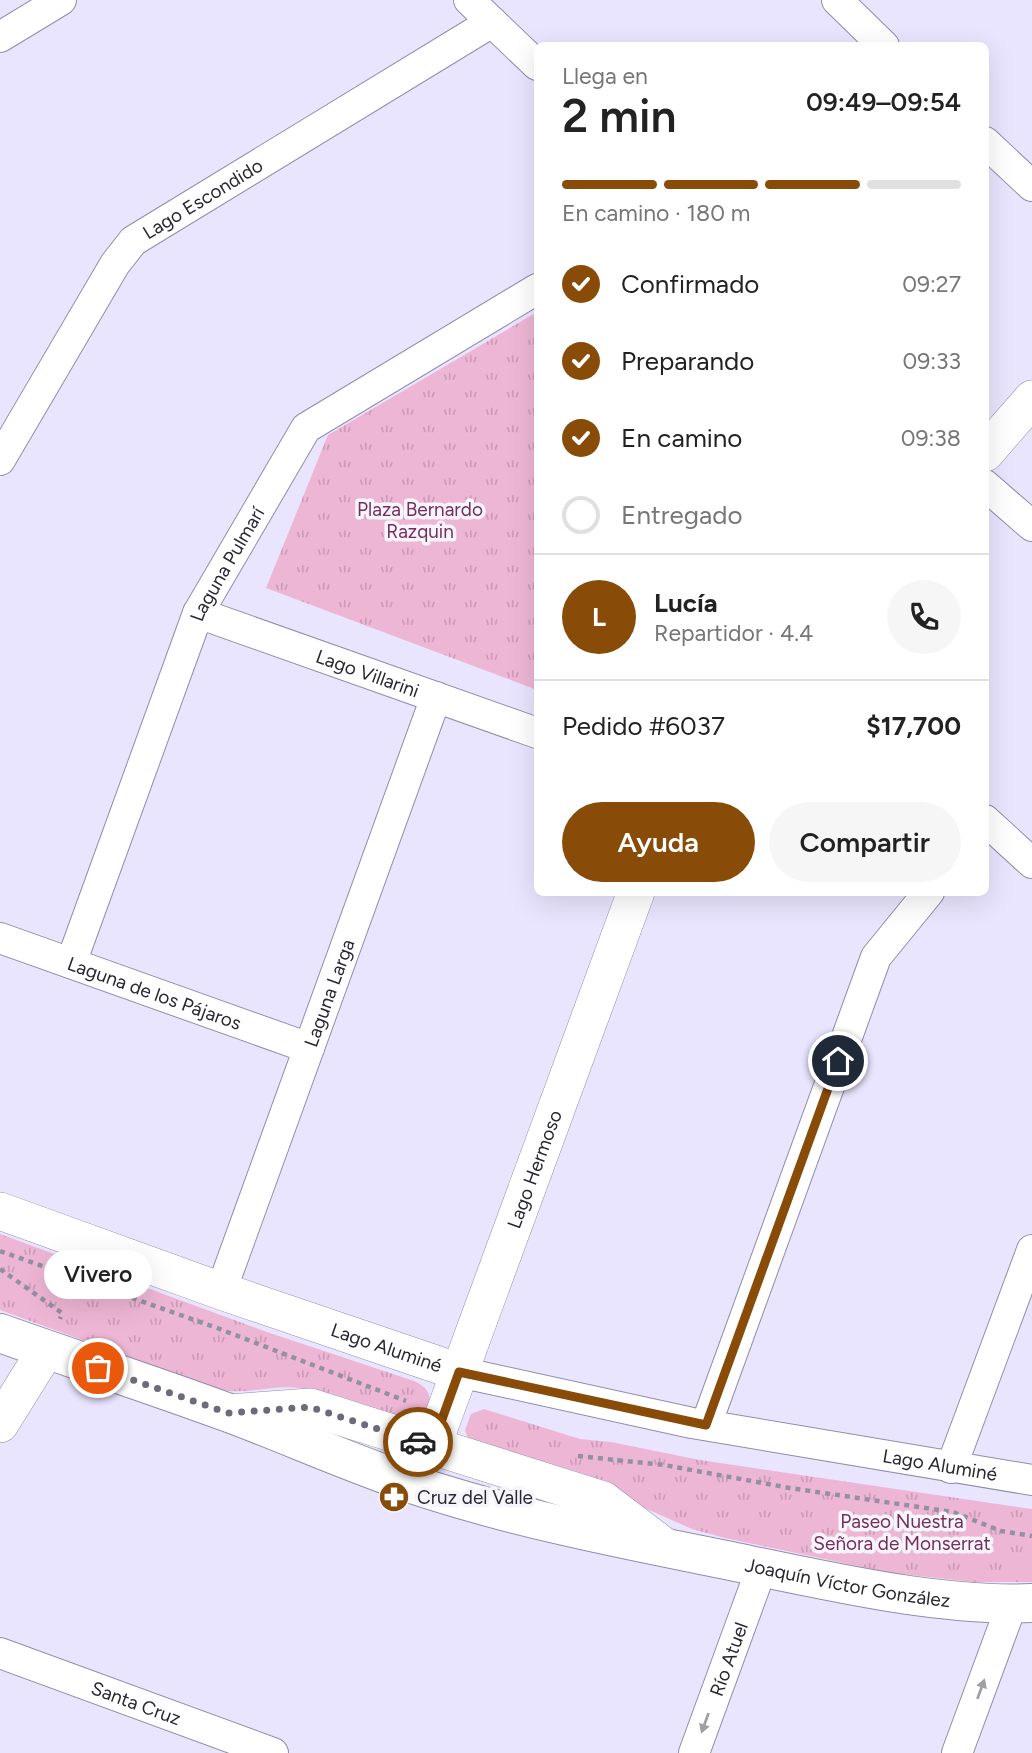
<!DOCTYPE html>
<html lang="es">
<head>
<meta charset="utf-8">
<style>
  body { margin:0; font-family:Figtree,sans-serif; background:#f6f6f6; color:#222; height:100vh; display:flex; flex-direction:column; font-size:26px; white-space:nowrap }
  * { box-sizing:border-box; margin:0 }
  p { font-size:23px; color:#767676 }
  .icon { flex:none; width:38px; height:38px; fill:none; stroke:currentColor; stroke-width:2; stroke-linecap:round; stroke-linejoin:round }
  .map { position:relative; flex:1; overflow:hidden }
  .side { position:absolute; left:534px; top:42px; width:455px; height:854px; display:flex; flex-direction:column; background:#fff; border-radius:10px; box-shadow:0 7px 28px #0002 }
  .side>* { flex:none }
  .pin { position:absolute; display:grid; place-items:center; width:60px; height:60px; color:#fff; margin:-30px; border:4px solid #fff; border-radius:50%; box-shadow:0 2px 7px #0007 }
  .courier { position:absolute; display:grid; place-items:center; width:70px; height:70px; margin:-35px; border:5px solid #884c08; border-radius:50%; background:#fff; color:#222; box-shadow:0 2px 9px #0007 }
  .bubble { position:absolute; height:49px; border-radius:24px; background:#fff; box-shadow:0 7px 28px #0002; font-size:23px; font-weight:600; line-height:49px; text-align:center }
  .summary em { font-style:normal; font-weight:600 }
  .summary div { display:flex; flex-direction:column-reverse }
  .summary { display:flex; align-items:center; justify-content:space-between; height:119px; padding:0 28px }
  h1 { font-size:46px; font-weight:600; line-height:52px }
  .bar { display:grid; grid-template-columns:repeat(4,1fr); gap:10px 7px; align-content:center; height:84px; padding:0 28px }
  .bar i { height:9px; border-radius:5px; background:#e0e0e0 }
  .bar .active { background:#884c08 }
  .bar p { grid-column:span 4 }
  .line { display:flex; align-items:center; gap:18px; padding:0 28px; border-top:2px solid #e0e0e0 }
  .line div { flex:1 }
  .round { display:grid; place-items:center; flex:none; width:74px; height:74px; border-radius:37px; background:#f6f6f6 }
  ol { padding:0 28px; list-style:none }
  li { display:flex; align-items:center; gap:21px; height:77px }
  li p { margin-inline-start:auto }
  li .icon { padding:7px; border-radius:50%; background:#884c08; color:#fff; stroke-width:4 }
  li:last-child { color:#767676 }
  li i { width:38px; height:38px; border:4px solid #e0e0e0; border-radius:50% }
  .action { display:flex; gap:14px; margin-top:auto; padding:14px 28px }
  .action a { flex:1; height:80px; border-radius:42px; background:#884c08; color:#fff; font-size:28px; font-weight:600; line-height:80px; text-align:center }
  .action a+a { background:#f6f6f6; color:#222 }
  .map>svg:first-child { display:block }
</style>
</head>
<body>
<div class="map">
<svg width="1032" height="1753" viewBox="0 0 1032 1753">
  <defs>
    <pattern id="park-tufts" width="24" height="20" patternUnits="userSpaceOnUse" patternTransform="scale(1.75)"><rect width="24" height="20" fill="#eeb6d5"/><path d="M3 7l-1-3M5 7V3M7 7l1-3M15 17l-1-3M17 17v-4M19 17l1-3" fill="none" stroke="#cc9cb7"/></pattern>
  </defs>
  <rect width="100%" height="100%" fill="#eae5ff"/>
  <path fill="url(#park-tufts)" d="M537 312V690L266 588 328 435Z
    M0 1234 267 1332 414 1381C421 1384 427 1388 429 1395 431 1403 428 1409 423 1415 405 1441 324 1391 299 1388 276 1385 252 1393 229 1391 220 1390 211 1386 203 1384L0 1310Z
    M484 1409 580 1439 611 1442 700 1460 1032 1509V1582H974L891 1573 725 1538 692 1529 620 1497 468 1439 465 1430 471 1414Z"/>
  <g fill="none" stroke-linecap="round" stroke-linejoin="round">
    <g stroke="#928caa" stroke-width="32">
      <g id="minor">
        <path d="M469 0 537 65"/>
        <path d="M837 0 884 46"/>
        <path d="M0 37 61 0"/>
        <path d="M985 142 1032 186"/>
        <path id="s1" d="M0 460 115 264 133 241 492 22"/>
        <path d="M985 485 1032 526"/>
        <path id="s2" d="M198 613 537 733"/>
        <path d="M985 820 1032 863"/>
        <path id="s3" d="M0 938 309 1048"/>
        <path id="s4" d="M71 963 198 613 306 428 537 289"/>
        <path id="s5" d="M221 1291 436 697"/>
        <path id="s6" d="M459 1372 692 1423 1032 1480"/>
        <path d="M706 1425 876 957 929 892"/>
        <path d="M951 1468 1032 1250"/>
        <path id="s7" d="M0 1653 273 1753"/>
        <path id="s8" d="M694 1753 762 1567"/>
        <path d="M957 1753 1012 1604"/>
      </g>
    </g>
    <g stroke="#928caa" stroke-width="38">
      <g id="tertiary">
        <path d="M985 453 1032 399"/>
        <path id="s9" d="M0 1211 221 1291 459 1372"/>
        <path d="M228 1413 310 1407 603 1500 665 1547"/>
        <path d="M0 1424 46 1350"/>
        <path id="s10" d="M432 1447 636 892"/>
      </g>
    </g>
    <g stroke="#928caa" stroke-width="40">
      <g id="secondary">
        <path id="s11" d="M0 1333C76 1360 153 1385 229 1413 296 1438 361 1468 430 1490 534 1523 643 1543 750 1565 838 1583 942 1607 1032 1603"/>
      </g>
    </g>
    <path stroke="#9490a3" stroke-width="4.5" stroke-dasharray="5 5" stroke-linecap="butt" d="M0 1251 217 1328 406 1401
      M0 1269 62 1313 60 1319
      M578 1456 664 1465 790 1488 953 1512 1001 1531 1032 1536"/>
    <use href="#minor" stroke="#fff" stroke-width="30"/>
    <use href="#tertiary" stroke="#fff" stroke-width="37"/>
    <use href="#secondary" stroke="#fff" stroke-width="38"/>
  </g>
  <defs><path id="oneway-solid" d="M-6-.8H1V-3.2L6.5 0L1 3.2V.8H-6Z" transform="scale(1.75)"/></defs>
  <g fill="#9f9ea3">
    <use href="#oneway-solid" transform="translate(981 1689) rotate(-70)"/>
    <use href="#oneway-solid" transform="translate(705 1723) rotate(110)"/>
  </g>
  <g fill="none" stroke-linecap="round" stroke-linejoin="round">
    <path stroke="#6d6a7a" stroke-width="7" stroke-dasharray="0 12.6" d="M98 1368 228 1413 310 1407 418 1442"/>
    <path stroke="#884c08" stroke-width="9" d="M418 1442 432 1447 459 1372 706 1425 838 1061"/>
  </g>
  <defs>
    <g id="pharmacy-disc" transform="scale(1.575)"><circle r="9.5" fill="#884c08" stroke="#f6f5fc"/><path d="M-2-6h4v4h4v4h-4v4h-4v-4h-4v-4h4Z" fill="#fff"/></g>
  </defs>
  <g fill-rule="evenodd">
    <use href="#pharmacy-disc" x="394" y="1497"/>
  </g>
  <g text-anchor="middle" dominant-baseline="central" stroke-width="7" stroke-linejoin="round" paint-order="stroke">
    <g font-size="19" fill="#292732" stroke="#f6f5fc">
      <text stroke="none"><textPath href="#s1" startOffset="338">Lago Escondido</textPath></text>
      <text stroke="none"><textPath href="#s4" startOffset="429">Laguna Pulmarí</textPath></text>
      <text stroke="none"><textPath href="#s2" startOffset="180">Lago Villarini</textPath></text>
      <text stroke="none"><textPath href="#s3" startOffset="164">Laguna de los Pájaros</textPath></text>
      <text stroke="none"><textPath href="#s5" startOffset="317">Laguna Larga</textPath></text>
      <text stroke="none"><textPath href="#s10" startOffset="296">Lago Hermoso</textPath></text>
      <text stroke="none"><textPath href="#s9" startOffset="410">Lago Aluminé</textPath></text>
      <text stroke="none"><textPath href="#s6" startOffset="490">Lago Aluminé</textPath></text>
      <text stroke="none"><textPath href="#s11" startOffset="886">Joaquín Víctor González</textPath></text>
      <text stroke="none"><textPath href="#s8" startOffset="100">Río Atuel</textPath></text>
      <text stroke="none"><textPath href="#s7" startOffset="145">Santa Cruz</textPath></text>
    </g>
    <g font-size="19" fill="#772d5c" stroke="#f6f5fc">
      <text x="420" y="509">Plaza Bernardo<tspan x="420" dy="22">Razquin</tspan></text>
      <text x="902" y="1521">Paseo Nuestra<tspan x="902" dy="22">Señora de Monserrat</tspan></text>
    </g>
    <g font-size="19" fill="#292732" stroke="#f6f5fc" text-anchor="start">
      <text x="417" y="1497">Cruz del Valle</text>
    </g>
  </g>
</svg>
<div class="pin" style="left:98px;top:1368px;background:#ea580c"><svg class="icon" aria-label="bag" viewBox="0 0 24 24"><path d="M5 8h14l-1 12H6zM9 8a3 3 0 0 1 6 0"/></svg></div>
<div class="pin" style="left:838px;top:1061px;background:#1f2937"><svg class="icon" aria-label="home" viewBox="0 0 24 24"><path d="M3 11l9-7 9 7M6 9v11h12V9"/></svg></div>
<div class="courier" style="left:418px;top:1442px"><svg class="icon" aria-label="car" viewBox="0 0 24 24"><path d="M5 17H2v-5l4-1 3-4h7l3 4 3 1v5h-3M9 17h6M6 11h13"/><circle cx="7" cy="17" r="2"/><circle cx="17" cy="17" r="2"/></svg></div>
<div class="bubble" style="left:44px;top:1250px;width:108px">Vivero</div>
<section class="side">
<div class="summary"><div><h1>2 min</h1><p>Llega en</p></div><em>09:49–09:54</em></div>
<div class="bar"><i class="active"></i><i class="active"></i><i class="active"></i><i></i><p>En camino · 180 m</p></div>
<ol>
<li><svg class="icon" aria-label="check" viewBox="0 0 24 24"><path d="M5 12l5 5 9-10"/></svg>Confirmado<p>09:27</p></li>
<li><svg class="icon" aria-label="check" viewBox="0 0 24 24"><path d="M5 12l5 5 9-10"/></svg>Preparando<p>09:33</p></li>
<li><svg class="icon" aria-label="check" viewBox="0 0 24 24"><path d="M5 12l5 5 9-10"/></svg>En camino<p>09:38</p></li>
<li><i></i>Entregado</li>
</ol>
<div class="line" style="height:126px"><b class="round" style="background:#884c08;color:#fff">L</b><div><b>Lucía</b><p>Repartidor · 4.4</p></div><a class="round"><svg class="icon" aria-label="phone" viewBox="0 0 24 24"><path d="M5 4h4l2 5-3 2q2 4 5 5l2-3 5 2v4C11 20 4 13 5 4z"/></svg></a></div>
<div class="line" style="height:91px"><div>Pedido #6037</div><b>$17,700</b></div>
<div class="action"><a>Ayuda</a><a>Compartir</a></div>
</section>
</div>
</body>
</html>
